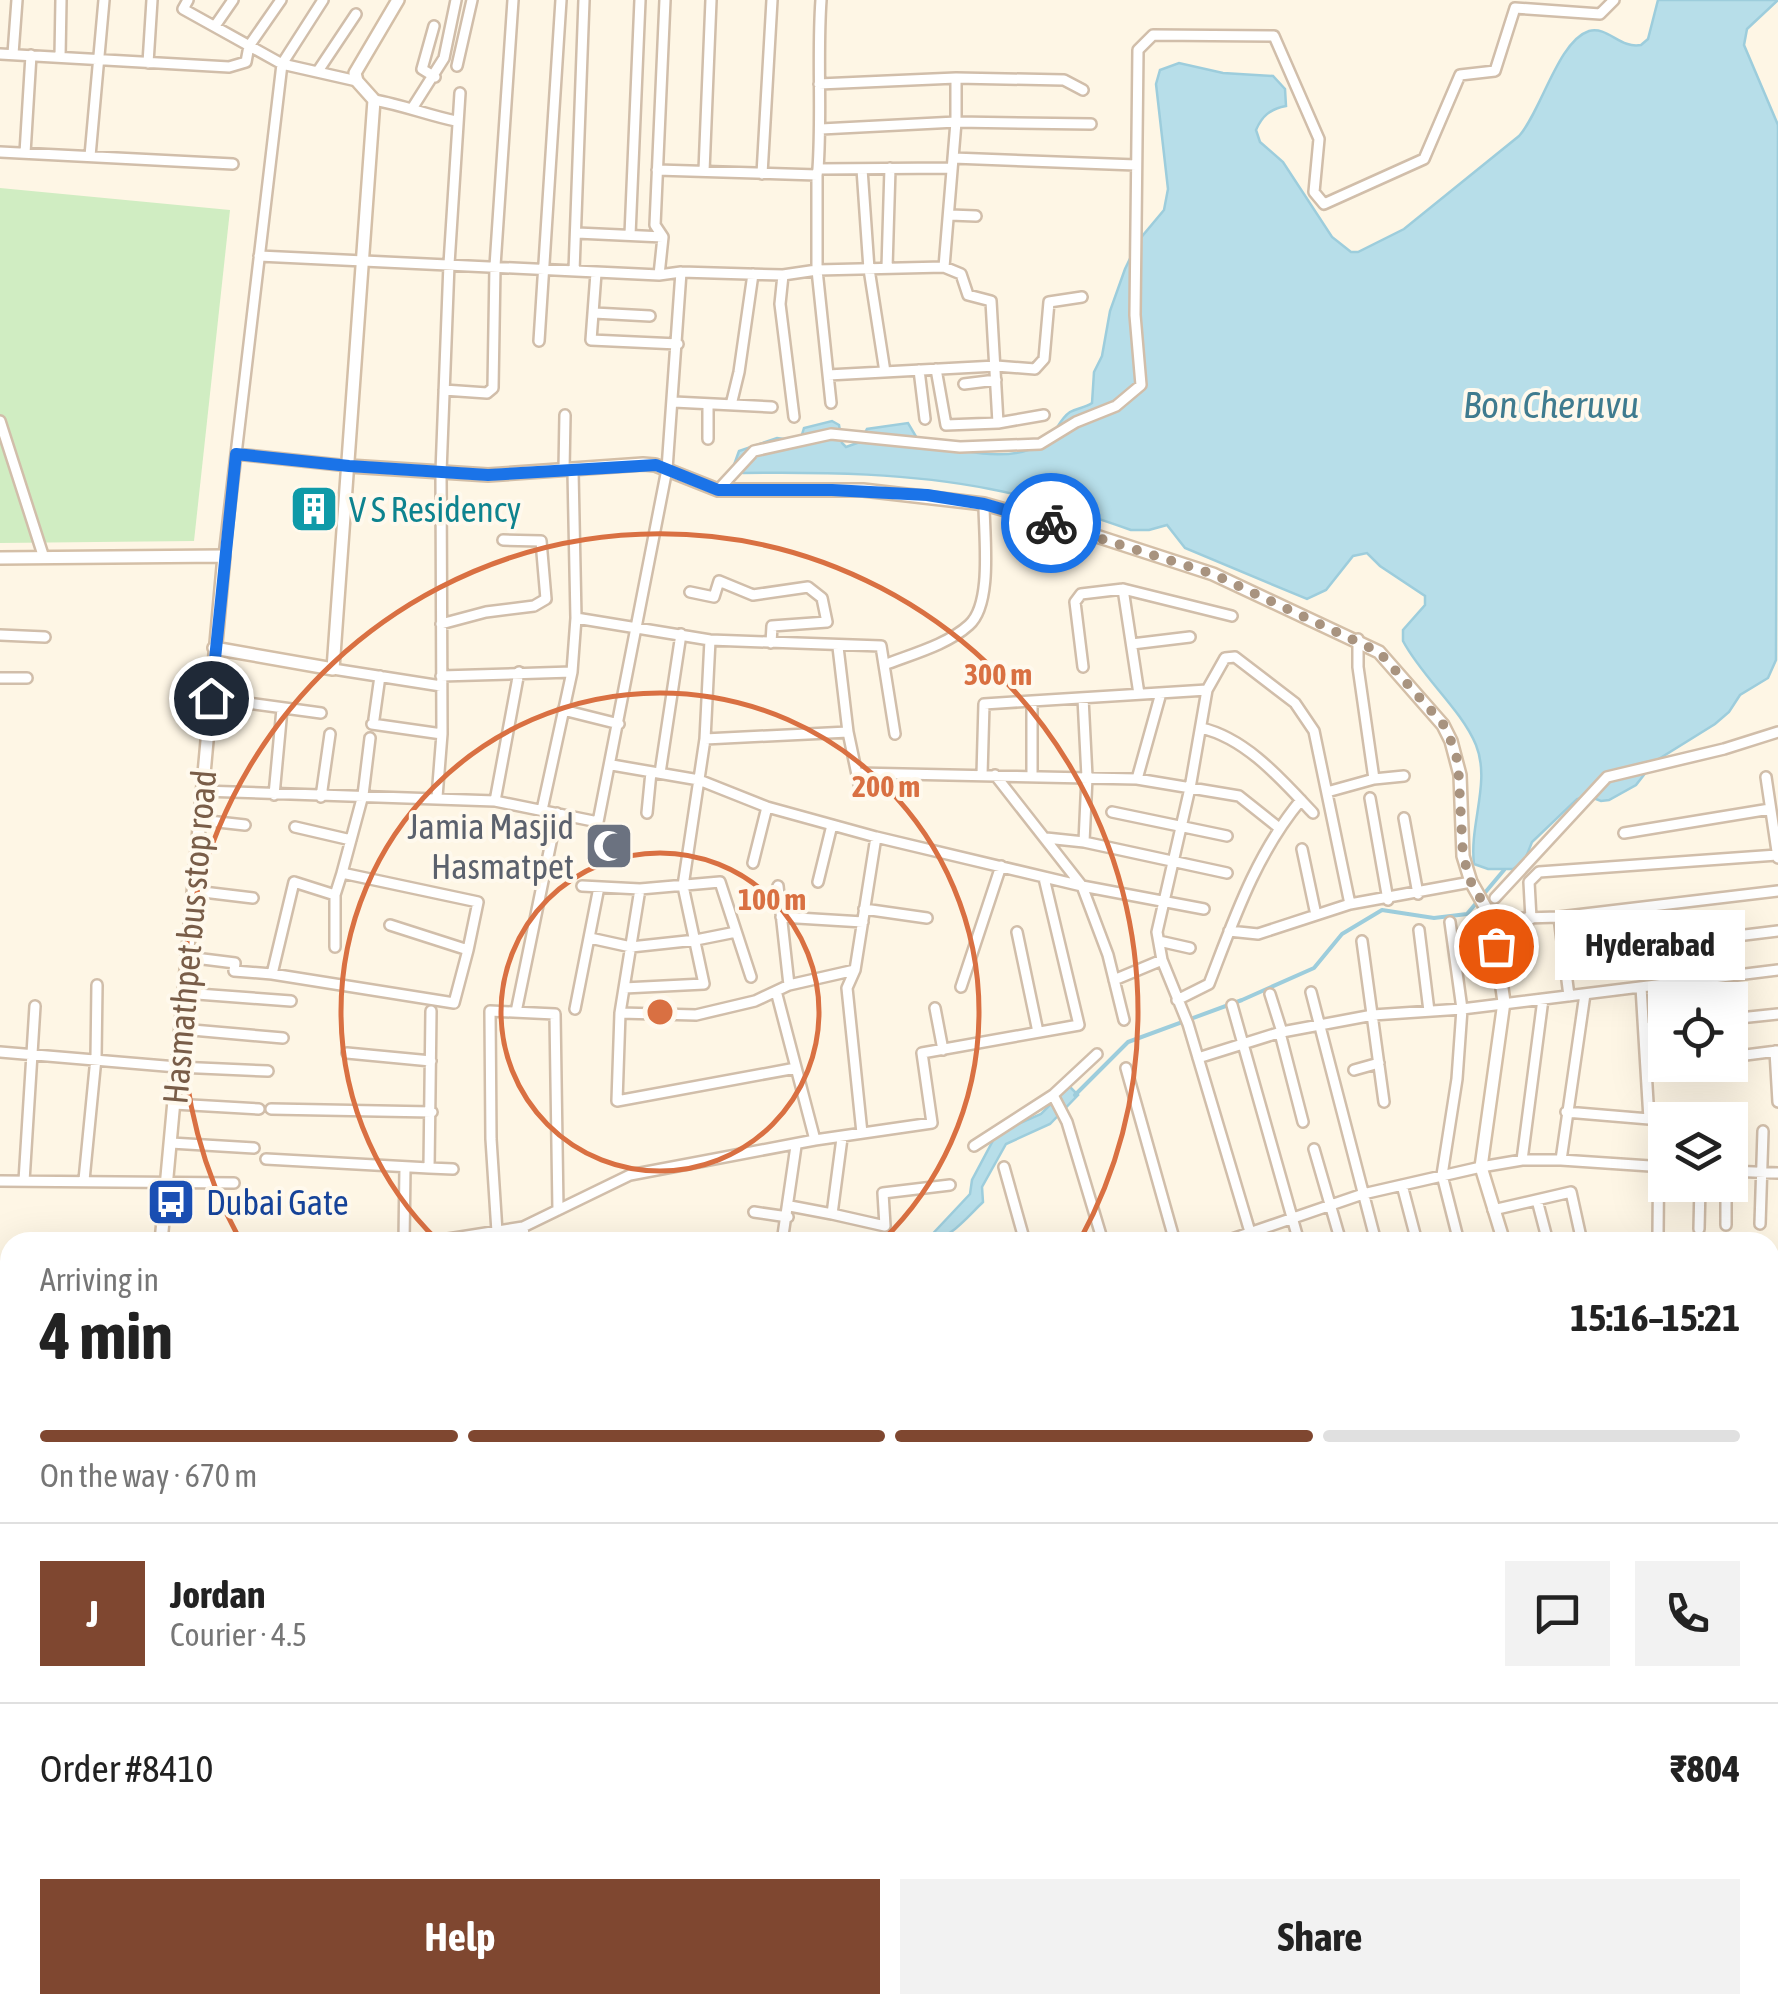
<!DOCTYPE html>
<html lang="en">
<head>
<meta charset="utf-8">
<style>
  body { margin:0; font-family:"Asap Condensed",sans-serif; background:#f2f2f2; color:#222; height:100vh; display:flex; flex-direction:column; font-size:38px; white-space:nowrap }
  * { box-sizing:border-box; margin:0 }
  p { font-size:32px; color:#767676 }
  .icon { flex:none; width:55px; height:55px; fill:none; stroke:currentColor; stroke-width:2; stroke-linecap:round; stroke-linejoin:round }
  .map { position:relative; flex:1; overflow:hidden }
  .sheet { position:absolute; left:0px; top:1232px; width:1780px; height:782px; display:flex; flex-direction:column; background:#fff; border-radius:30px 30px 0 0; box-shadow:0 10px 40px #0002 }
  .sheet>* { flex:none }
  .fabs { position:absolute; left:1648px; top:982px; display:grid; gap:20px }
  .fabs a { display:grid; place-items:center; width:100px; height:100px; border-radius:0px; background:#fff; box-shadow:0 10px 40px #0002; font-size:50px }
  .pin { position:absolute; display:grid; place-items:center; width:85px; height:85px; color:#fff; margin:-42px; border:5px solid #fff; border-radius:50%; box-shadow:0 2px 10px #0007 }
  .courier { position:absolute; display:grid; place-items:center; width:100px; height:100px; margin:-50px; border:8px solid #1a73e8; border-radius:50%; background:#fff; color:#222; box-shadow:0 2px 12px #0007 }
  .bubble { position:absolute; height:70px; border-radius:0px; background:#fff; box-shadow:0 10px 40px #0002; font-size:32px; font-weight:700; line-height:70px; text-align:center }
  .summary em { font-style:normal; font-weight:700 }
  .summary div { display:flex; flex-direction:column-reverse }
  .summary { display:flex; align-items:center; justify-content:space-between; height:170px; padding:0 40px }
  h1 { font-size:65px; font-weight:700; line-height:75px }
  .bar { display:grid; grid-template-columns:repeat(4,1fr); gap:15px 10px; align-content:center; height:120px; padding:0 40px }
  .bar i { height:12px; border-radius:8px; background:#e0e0e0 }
  .bar .on { background:#7f4730 }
  .bar p { grid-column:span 4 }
  .line { display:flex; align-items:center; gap:25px; padding:0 40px; border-top:2px solid #e0e0e0 }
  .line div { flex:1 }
  .round { display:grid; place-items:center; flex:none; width:105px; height:105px; border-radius:0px; background:#f2f2f2 }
  .primary-button { display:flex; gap:20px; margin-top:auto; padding:20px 40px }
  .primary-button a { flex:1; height:115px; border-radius:0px; background:#7f4730; color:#fff; font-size:40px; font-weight:700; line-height:115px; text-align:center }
  .primary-button a+a { background:#f2f2f2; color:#222 }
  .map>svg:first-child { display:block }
</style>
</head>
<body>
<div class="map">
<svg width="1778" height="2014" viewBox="0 0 1778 2014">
  <rect width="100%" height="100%" fill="#fef6e5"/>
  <path fill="#d0edc2" d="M0 188 230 210 194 541 0 543Z"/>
  <path fill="#b7dee9" stroke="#9dcddc" stroke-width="2.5" d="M1658 0H1778L1747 29 1744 45 1778 125 1776 660 1768 678 1740 695 1729 712 1715 724 1654 762 1636 785 1609 800 1601 801 1588 796 1577 799 1532 842 1524 862 1513 869H1488L1474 864C1469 825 1491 782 1476 745 1461 709 1422 677 1403 641V630L1425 605V596L1380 566 1367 553 1353 556 1326 590 1307 599 1185 548 1167 525 1149 530H1131C1085 514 1038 498 990 489 909 473 825 472 743 473L734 465 739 451 777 438 800 441 804 428 832 421 839 425 842 443 846 447 860 442 867 429 908 423 918 440C955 450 1009 465 1044 443 1056 435 1058 420 1070 412 1077 408 1085 408 1092 403L1094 372 1102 356 1110 311 1125 269 1139 240 1164 210 1168 189 1156 84 1160 70 1179 63 1223 73 1273 76 1285 89 1286 106C1270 109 1262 116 1256 130L1260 142 1283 162 1332 237 1351 252H1358L1404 229 1519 136C1541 112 1558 41 1589 31 1608 26 1620 49 1641 45L1648 39Z
    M1069 1086 1078 1095 1050 1124 1006 1144 982 1187 983 1202C967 1217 948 1242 925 1242L970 1194 972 1180 997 1133 1041 1114Z"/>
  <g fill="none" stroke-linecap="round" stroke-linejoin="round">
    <path stroke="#9dcddc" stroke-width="4" d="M1075 1095 1128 1042 1242 1000 1314 968 1342 934 1382 910 1434 918 1467 914 1504 870
      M284 2014 285 2005"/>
    <g stroke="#d1beaa" stroke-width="14">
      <path id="street" d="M188 0 183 9 282 64 357 81
        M215 26 233 0
        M434 26 422 69 435 77
        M0 54 229 67 246 62 249 46 281 0
        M13 54 17 0
        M60 57 61 0
        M148 63 152 0
        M457 66 472 0
        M318 71 356 14
        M819 84 956 78
        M374 100C403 105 427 115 456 121
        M413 107 444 58 456 0
        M821 129 956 122 1091 124
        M0 152 233 164
        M25 153 31 55
        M90 156 104 0
        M953 158 1136 165
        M818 169C822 112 817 56 821 0
        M862 169 869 269 885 372
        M657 170 817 175 818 169 952 168
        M704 171 711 0
        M762 174 772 0
        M817 175V270L831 403
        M950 215 976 216
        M577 233 663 237
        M630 235 640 0
        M259 256 659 275 681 272 783 275 817 270 944 267 961 274 968 295 991 301 998 423 946 425 936 369
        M944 267 956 122V78L1064 80 1083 90
        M887 268 890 168
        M574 271 584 0
        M596 273 591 340 678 344
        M659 275 663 237 655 225 665 0
        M783 275 780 304 794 417
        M594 313 650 316
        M539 341 561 0
        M919 370 925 419
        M828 375 996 366 1035 369 1044 359 1049 302 1082 297
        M964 384 996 380
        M444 390 487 393 493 388 495 266 513 0
        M674 402 772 407
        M731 405 739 372 753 274
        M0 421 44 558
        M998 423 1044 415
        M708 439V404
        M236 454 349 466
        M564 470 565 415
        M718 490 754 451 831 434 960 447 1040 444 1076 422 1116 406 1141 385 1135 315 1138 50 1153 35 1274 36 1319 139 1314 192 1324 204 1424 159 1460 75 1495 71 1515 8 1600 14 1614 0
        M224 556 282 64 323 0
        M1123 589 1139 694
        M690 592 714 597 719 581 753 595 808 587 822 598 827 622 772 626 771 643
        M576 618 710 640 881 646 895 734
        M441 624 486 612 534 606 546 599 541 541 503 540
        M0 635 45 637
        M1358 639V667L1374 779
        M1132 644 1190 637
        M838 647 848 732 859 784
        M884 665C912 654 947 645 969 625 993 604 984 535 984 504
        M1083 667 1075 602 1081 594 1123 589 1232 616
        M333 669 441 686
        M441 676 572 672
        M0 678H27
        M1207 690 1190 788 1157 932 1162 960 1188 1024 1253 1242
        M211 698 321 713
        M1083 698 1087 777 1084 842
        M563 710 619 724
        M374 719 380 676
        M372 724 442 734
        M1201 728C1246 738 1282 780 1313 813
        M370 738 363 795 342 873 478 902 468 950
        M705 739 848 732
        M612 765 699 780 767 807 876 837 1082 886 1204 909
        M660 773 681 634
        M857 773 1137 779 1239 796 1278 827
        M982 775 984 704 1207 690 1225 658 1235 657 1295 703 1314 731 1350 904
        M995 775 1082 886 1108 955 1124 1020
        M1032 776V701
        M1766 777 1778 858
        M1137 779 1161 693
        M202 791 495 801 598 822 667 469 681 272
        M1327 792 1374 779 1404 776
        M274 795 282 709
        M321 797 330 734
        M437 797 442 734 441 472 449 264 460 93
        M1370 798 1388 900
        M495 801 519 672
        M542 810 572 672 576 618 573 471
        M1112 812 1227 836
        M647 813 651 772
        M1404 818 1418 894
        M200 820 245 825
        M295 827 351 840
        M1624 833 1770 809
        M1046 838 1084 842 1227 873
        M1302 849 1316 915
        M753 863 767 807
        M818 882 832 825
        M582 886 640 889 720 882 751 977
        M778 886 789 985
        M640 889 620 1013 617 1101 796 1068
        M195 891 253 898
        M335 895V947
        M1495 898 1607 777 1724 749 1778 732
        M864 909 927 918
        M781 917 863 922
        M1559 917 1569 996
        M1492 919 1559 917 1778 891
        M1531 919 1529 882 1539 872 1777 855
        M1450 922 1462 1009 1457 1079 1442 1175 1459 1242
        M1419 930 1429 1011
        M1229 931 1258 934 1350 904 1471 882
        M1017 932 1038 1032
        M590 938 631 947 696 940 736 932
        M1159 941 1190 948
        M1362 941 1384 1102
        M187 957 235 963 234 971 272 974 454 1003 468 950 390 925
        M1564 957 1778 931
        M272 974 294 882 335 895 342 873
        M1114 980 1162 960
        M961 987 1001 866
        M1641 987 1649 1119 1659 1123 1658 1235
        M624 988 704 984 683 886 705 739 710 640
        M776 991 815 1140
        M1311 992 1376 1242
        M184 993 291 1001
        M1270 994 1282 1032 1373 1015 1462 1009 1778 970
        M1177 1000 1209 984C1234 919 1256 854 1301 800
        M1232 1005 1299 1242
        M935 1008 943 1050
        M575 1009 599 887
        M516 1012 557 813
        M620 1013 696 1015 755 1001 789 985 855 970
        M1730 1019 1778 1014
        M1645 1028 1665 1026
        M181 1029 283 1038
        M1280 1033 1303 1122
        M1775 1051 1778 1102
        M0 1052 177 1067 268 1071
        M347 1053 431 1061
        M1730 1057 1777 1051
        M1198 1058 1281 1032
        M1126 1068 1175 1242
        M1647 1068 1669 1065
        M1354 1070 1379 1063
        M1053 1095 1067 1122 1103 1242
        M174 1104 259 1109
        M271 1109 432 1112
        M1566 1112 1649 1119
        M862 1133 847 988 855 970 876 837
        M842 1138 832 1214 885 1226 883 1193 950 1185
        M171 1143 254 1148
        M974 1146 1053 1095 1097 1054
        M1314 1149 1341 1242
        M266 1159 429 1168 431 1011
        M1522 1160 1543 999
        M1561 1160 1585 994
        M1004 1167 1025 1242
        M429 1168 453 1169
        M1730 1171 1778 1173
        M84 1180 96 1058 97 985
        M0 1181 234 1183
        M24 1181 35 1006
        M1402 1185 1417 1242
        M1537 1200 1548 1242
        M790 1206 832 1214
        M1493 1210 1571 1192 1582 1242
        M754 1212 788 1217
        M1760 1224 1763 1131
        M1726 1225V1185
        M523 1227 525 1242
        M1699 1229 1700 1185
        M497 1232 491 1139 490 1011 555 1014 558 1210
        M404 1242 405 1167
        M429 1242 523 1227 630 1175 815 1140 932 1123 922 1053 1079 1025 1044 878
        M782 1242 796 1146
        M961 1242V1241
        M1223 1242 1363 1194 1481 1167 1522 1160H1561L1665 1167
        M0 1401 10 1399
        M1770 1492H1778
        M0 1503 10 1502
        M0 1614H10
        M1770 1628 1778 1629
        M0 1675 10 1676
        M1770 1684H1778
        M1770 1746H1778
        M1 1792 10 1788
        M1770 1846H1778
        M1770 1925 1776 1908
        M1770 1969 1778 1973
        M606 2005 622 2014
        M1514 2005 1516 2014
        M1588 2005 1590 2014
        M312 2014 313 2005
        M384 2014 385 2005
        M459 2014 460 2005
        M534 2014 535 2005
        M578 2014 582 2005
        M633 2014 637 2005
        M717 2014 722 2005
        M793 2014 798 2005
        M1688 2014H1690
        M1736 2014 1739 2005
        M1770 2014 1778 1992"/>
    </g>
    <g stroke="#d4bfa7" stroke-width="16">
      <path id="secondary" d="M349 466 488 475 643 464 655 465 718 490H863L984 504 1084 532 1213 574 1379 652 1443 725 1451 741 1460 775 1463 856 1471 882 1492 919 1504 1002 1481 1167 1504 1242
        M0 558 224 556 161 1242
        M214 648 333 669 374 100 357 81 355 73 398 0
        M1770 1300H1778
        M1770 1309 1778 1308
        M0 1836 10 1831"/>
    </g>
    <use href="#street" stroke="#fff" stroke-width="9"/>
    <use href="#secondary" stroke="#fff" stroke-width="11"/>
  </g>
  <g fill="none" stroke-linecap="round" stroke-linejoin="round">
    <path stroke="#a8937f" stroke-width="10" stroke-dasharray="0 18" d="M1051 523 1213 574 1379 652 1443 724 1451 741 1458 762 1463 856 1471 882 1492 919 1496 946"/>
    <path stroke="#1a73e8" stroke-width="12" d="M211 698 236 454 349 466 488 475 656 465 718 490H832L927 495 984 504 1051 523"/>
  </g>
  <g fill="none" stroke="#d97042" stroke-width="5">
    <circle cx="660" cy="1012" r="159"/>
    <path d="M438 1241A319 319 0 1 1 882 1241"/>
    <path d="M240 1240A478 478 0 1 1 1080 1240"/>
  </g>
  <defs>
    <g id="building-square" transform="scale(2.5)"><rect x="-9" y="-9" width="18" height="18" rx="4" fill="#0f9aa8" stroke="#fff9ed"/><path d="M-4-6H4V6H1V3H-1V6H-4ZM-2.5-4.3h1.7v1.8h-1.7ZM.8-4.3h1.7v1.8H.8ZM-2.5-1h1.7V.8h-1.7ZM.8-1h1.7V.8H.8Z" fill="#fff"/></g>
    <g id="mosque-square" transform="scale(2.5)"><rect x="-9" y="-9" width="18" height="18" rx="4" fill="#6b7280" stroke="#fff9ed"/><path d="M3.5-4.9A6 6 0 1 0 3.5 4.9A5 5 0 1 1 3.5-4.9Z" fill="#fff"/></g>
    <g id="bus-square" transform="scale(2.5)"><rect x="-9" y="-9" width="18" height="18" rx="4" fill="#1a4fb4" stroke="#fff9ed"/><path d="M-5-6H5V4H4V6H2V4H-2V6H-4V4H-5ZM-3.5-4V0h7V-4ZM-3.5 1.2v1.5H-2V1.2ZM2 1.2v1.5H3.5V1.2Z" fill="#fff"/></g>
  </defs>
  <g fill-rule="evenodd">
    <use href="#building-square" x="314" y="509"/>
    <use href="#mosque-square" x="609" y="846"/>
    <use href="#bus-square" x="171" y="1202"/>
  </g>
  <g text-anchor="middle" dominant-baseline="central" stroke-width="8" stroke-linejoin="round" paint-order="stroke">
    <g font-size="35" fill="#0d838f" stroke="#fff9ed" text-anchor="start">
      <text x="349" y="509">V S Residency</text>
    </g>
    <g font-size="35" fill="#5b616d" stroke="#fff9ed" text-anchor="end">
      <text x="574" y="826">Jamia Masjid<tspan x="574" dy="40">Hasmatpet</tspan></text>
    </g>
    <g font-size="35" fill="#795d48" stroke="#fff9ed">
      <text transform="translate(189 937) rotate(-85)">Hasmathpet bus stop road</text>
    </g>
    <g font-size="35" fill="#164399" stroke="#fff9ed" text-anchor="start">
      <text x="206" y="1202">Dubai Gate</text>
    </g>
    <g font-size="38" font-style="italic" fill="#3f7b8f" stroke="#fff9ed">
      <text x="1551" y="404">Bon Cheruvu</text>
    </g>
  </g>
  <circle cx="660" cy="1012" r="15" fill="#d97042" stroke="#fff9ed" stroke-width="5"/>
  <g font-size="30" text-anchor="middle" font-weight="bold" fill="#d97042" stroke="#fff9ed" stroke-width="8" stroke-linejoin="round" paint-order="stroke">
    <text x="998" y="685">300 m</text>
    <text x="886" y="797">200 m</text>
    <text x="772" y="910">100 m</text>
  </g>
</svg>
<div class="fabs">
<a><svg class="icon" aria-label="locate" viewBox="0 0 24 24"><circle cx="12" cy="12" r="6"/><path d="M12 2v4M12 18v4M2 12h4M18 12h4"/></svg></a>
<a><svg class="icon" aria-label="layers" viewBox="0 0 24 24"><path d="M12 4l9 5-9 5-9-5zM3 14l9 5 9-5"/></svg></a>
</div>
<div class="pin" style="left:1496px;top:946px;background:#ea580c"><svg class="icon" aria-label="bag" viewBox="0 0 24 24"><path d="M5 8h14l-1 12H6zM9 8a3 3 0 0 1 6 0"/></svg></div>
<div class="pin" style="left:211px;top:698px;background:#1f2937"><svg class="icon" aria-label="home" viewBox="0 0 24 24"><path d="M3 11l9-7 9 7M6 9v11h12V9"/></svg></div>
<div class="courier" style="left:1051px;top:523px"><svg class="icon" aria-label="bike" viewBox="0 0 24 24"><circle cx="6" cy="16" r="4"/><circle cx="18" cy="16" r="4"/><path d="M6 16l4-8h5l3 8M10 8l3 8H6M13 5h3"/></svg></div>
<div class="bubble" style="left:1555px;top:910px;width:190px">Hyderabad</div>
<section class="sheet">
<div class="summary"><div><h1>4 min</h1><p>Arriving in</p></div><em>15:16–15:21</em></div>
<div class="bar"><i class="on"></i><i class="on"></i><i class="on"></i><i></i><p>On the way · 670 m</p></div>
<div class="line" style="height:180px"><b class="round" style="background:#7f4730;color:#fff">J</b><div><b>Jordan</b><p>Courier · 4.5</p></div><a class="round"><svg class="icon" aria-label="chat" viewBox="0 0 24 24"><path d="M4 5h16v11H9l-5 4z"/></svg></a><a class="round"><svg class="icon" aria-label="phone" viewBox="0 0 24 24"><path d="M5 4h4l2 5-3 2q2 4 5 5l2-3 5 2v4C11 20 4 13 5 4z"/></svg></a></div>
<div class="line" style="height:130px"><div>Order #8410</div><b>₹804</b></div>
<div class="primary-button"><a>Help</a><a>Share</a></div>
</section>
</div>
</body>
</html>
